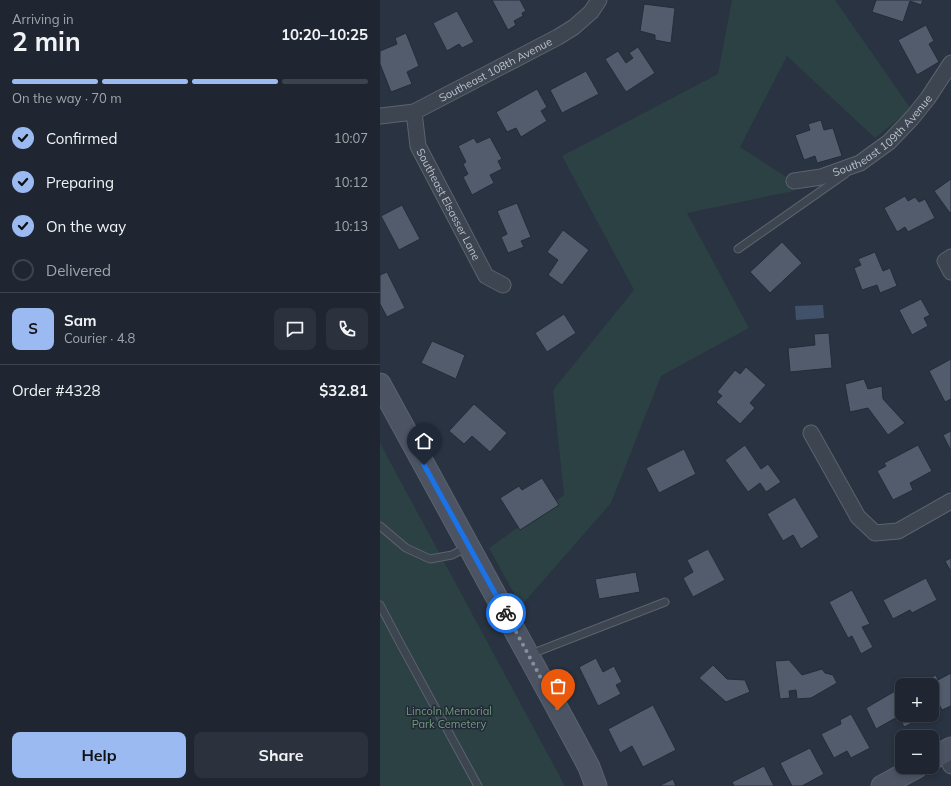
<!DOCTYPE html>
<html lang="en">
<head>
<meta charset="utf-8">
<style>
  body { margin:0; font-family:Mulish,sans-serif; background:#2c323d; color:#f1f3f6; height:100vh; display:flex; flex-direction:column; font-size:15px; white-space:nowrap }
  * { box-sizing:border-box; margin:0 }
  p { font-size:13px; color:#a1a5ab }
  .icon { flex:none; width:22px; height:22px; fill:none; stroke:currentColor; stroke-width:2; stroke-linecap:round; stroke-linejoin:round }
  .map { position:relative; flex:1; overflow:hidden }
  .side { display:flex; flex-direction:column; background:#1f2631; width:380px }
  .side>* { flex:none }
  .tools { position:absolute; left:515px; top:678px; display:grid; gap:8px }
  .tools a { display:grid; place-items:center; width:44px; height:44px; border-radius:8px; background:#1f2631; box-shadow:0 2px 6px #0003,0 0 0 1px #3c434d; font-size:20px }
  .pin { position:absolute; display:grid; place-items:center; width:34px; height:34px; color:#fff; margin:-41px -17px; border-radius:50% 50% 50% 0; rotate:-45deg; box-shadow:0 0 4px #0007 }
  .pin .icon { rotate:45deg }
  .courier { position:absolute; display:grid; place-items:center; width:40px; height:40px; margin:-20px; border:3px solid #1a73e8; border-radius:50%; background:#fff; color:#222; box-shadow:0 1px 5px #0007 }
  .overview em { font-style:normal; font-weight:700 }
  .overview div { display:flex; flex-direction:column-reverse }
  .overview { display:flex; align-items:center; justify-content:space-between; height:68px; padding:0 12px }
  h1 { font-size:26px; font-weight:700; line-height:30px }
  .bar { display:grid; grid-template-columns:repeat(4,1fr); gap:6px 4px; align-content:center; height:48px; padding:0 12px }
  .bar i { height:5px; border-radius:3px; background:#3c434d }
  .bar .on { background:#9abaf1 }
  .bar p { grid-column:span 4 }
  .line { display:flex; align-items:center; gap:10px; padding:0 12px; border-top:1px solid #3c434d }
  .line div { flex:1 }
  .round { display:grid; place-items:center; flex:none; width:42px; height:42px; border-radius:8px; background:#2c323d }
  ol { padding:0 12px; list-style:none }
  li { display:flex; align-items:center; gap:12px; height:44px }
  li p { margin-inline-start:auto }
  li .icon { padding:4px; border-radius:50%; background:#9abaf1; color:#111; stroke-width:4 }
  li:last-child { color:#a1a5ab }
  li i { width:22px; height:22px; border:2px solid #3c434d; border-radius:50% }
  .cta { display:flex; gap:8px; margin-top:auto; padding:8px 12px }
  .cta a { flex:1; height:46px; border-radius:8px; background:#9abaf1; color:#111; font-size:16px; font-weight:700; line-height:46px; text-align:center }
  .cta a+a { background:#2c323d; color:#f1f3f6 }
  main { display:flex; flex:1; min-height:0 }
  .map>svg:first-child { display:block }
</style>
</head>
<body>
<main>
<section class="side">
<div class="overview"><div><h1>2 min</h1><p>Arriving in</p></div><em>10:20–10:25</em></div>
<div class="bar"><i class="on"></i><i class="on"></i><i class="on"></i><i></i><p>On the way · 70 m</p></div>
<ol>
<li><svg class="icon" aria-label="check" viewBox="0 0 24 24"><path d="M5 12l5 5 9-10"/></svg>Confirmed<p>10:07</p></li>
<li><svg class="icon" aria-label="check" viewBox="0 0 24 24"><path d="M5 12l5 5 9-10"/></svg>Preparing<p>10:12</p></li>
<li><svg class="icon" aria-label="check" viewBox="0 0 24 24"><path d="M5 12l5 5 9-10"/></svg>On the way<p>10:13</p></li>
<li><i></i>Delivered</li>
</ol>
<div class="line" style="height:72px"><b class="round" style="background:#9abaf1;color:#111">S</b><div><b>Sam</b><p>Courier · 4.8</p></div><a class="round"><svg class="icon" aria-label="chat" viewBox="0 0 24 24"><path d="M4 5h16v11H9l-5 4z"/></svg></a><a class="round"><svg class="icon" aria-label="phone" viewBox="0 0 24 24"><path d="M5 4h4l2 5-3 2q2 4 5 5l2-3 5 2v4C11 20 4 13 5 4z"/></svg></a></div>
<div class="line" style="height:52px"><div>Order #4328</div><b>$32.81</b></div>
<div class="cta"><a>Help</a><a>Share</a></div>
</section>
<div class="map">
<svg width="571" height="786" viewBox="0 0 571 786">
  <rect width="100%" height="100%" fill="#293341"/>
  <path fill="#2c4143" d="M352 0H455L531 109 495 138 407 56 360 147 408 178 414 191 307 213 369 328 281 376 231 503 141 606 109 548 184 495 173 390 254 290 182 156 338 74Z
    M0 443 185 786H0Z"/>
  <path fill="#415169" d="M443 305 444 318 416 320 415 306Z"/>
  <path fill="#535c6c" stroke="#242c39" d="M112 0H140L146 11 142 13 143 16 134 21 136 25 128 30Z
    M496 0H543L541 5 530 1 523 22 492 12Z
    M264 4 295 8 291 43 275 40V35L260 31Z
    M77 11 94 42 82 48 79 44 67 51 53 23Z
    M546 25 554 41 549 44 559 62 537 75 518 40Z
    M26 33 39 66 27 72 32 84 11 92 0 64V51L17 44 15 38Z
    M258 47 275 73 246 92 225 59 238 51 246 63 253 58 249 53Z
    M206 71 219 94 182 113 170 90Z
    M157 89 167 107 161 111 167 121 141 137 136 128 127 132 116 112Z
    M441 120 444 130 453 128 462 156 437 163 435 156 424 160 415 135 430 130 428 124Z
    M110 137 122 159 118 161 122 169 110 175 114 183 92 195 83 177 88 174 83 164 86 162 78 146 94 138 97 143Z
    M571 179V212L570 213 554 191Z
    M525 196 528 201 535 197 539 202 545 199 555 218 528 232 525 227 517 232 504 208Z
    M137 203 151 237 141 241 144 247 128 253 121 237 127 234 117 211Z
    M22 205 40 239 19 250 1 216Z
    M183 230 209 250 182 285 168 275 178 260 167 252Z
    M402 242 422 263 390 293 370 272Z
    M495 252 503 271 510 268 517 286 500 293 497 285 482 290 474 268 481 265 478 259Z
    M7 272 25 308 7 317 0 304V275Z
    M541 299 550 315 544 318 548 326 532 335 519 310Z
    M184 314 196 333 167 352 155 333Z
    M449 333 452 368 410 372 408 348 435 345 434 334Z
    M52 341 85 355 76 379 41 363Z
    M571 359V399L565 402 549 371Z
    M366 367 386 385 370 403 375 408 360 424 336 402 342 396 337 392 355 370 360 374Z
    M484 379 488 389 502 386 503 399 525 423 508 435 488 408 470 412 465 384Z
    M94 404 127 433 110 452 92 436 84 444 69 431Z
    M571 431V451L563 435Z
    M365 445 381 469 388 464 401 482 386 492 380 483 368 492 345 460Z
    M538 445 552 471 530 483 533 490 513 500 497 471 506 466 504 463Z
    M304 449 316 474 279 493 266 468Z
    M162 478 179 505 140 530 120 498 139 486 142 490Z
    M415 497 439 537 421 549 413 535 403 541 387 514Z
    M328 549 345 580 313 597 303 578 313 572 307 560Z
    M571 558V572L565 561Z
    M256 572 260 592 219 599 215 579Z
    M546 578 557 600 532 613 530 610 513 619 503 600Z
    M472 590 490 624 482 627 493 647 481 654 472 636 468 638 449 602Z
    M216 658 223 672 234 666 242 682 236 685 241 694 218 706 199 667Z
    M409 660 422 675 442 669 445 673 453 675 457 683 431 698 417 699 416 690 409 691 410 698 400 699 395 661Z
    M333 665 347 679 365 680 370 692 346 702 319 678Z
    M571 673V706L562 710 552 691V685H549L546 680 556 675 558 680Z
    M522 687V715H548L524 727 519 716 496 729 486 708Z
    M273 705 296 750 263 767 252 746 240 753 228 729Z
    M471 714 490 748 471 758 467 751 454 758 441 734 461 724 460 720Z
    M430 748 444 774 422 786H412L400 763Z
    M384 766 394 786H354L352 782Z
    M293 779 296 786H279Z"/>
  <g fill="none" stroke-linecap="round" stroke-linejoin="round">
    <g stroke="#5b636e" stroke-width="9">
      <path id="lane" d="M358 249 465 174
        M0 526 26 548 50 559 72 555 87 547
        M0 605 20 643 98 786
        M151 654 285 602"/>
    </g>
    <g stroke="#5b636e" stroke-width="17">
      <g id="street">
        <path id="s1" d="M34 112 38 146 106 276 123 285"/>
        <path id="s2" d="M0 116 34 112 178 37 194 27 211 12 219 0"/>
        <path id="s3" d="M414 181 441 177 480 163 509 142 532 118 548 98 571 63"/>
        <path d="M571 257 565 261 571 272"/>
        <path d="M431 433 478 517 495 533 518 531 571 501"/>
        <path d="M564 752 571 766"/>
      </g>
    </g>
    <g stroke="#5b636e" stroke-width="23">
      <path id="secondary" d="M0 384 193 737 209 767 216 786
        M552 759 571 748
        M502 786 537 767"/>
    </g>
    <use href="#lane" stroke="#3d4551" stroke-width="7"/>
    <use href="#street" stroke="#3d4551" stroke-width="15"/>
    <use href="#secondary" stroke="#4c5464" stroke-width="21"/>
  </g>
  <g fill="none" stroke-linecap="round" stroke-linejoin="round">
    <path stroke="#878f9b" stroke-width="4" stroke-dasharray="0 7.2" d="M126 613 178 710"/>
    <path stroke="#1a73e8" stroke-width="5" d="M44 465 126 613"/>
  </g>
  <g text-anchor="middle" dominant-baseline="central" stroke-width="3" stroke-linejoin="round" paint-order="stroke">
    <g font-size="11" fill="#bac1cb" stroke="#222a37">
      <text stroke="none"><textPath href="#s2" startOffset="126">Southeast 108th Avenue</textPath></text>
      <text stroke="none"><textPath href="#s3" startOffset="103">Southeast 109th Avenue</textPath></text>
      <text stroke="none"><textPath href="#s1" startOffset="100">Southeast Elsasser Lane</textPath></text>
    </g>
    <g font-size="11" fill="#749a7d" stroke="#222a37">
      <text x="69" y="711">Lincoln Memorial<tspan x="69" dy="13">Park Cemetery</tspan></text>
    </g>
  </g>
</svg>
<div class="tools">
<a>+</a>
<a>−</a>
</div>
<div class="pin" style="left:178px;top:710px;background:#ea580c"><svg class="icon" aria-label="bag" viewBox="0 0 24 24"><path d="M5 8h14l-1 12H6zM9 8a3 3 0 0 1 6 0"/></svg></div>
<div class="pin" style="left:44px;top:465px;background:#1f2937"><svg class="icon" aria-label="home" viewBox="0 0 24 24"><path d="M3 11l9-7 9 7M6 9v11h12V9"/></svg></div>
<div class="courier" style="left:126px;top:613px"><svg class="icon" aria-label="bike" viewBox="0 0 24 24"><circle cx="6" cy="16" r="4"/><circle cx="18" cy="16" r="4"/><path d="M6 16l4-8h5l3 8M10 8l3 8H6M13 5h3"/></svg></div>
</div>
</main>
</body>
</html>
